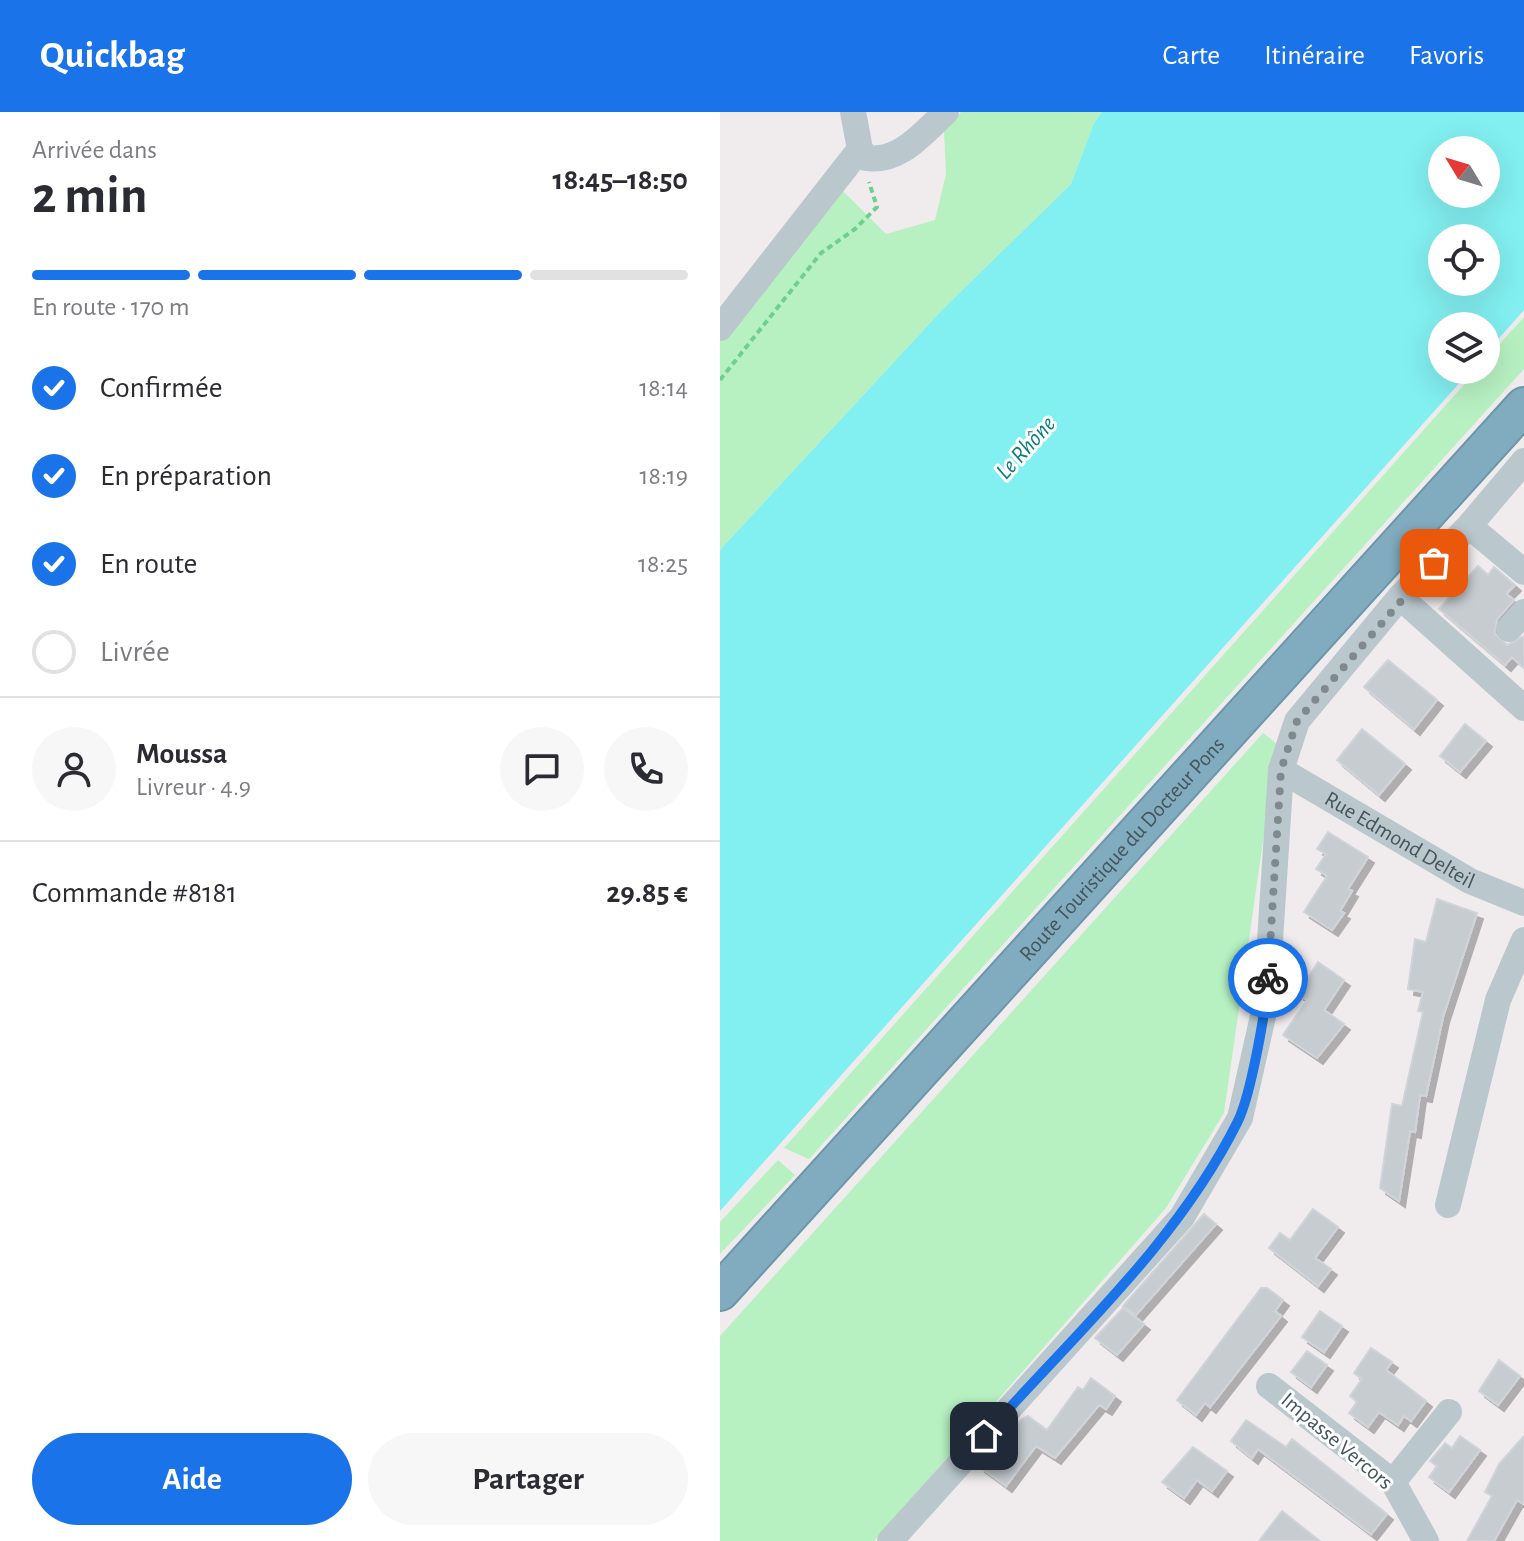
<!DOCTYPE html>
<html lang="fr">
<head>
<meta charset="utf-8">
<style>
  body { margin:0; font-family:"Alegreya Sans",sans-serif; background:#f7f7f7; color:#2b2b33; height:100vh; display:flex; flex-direction:column; font-size:30px; white-space:nowrap }
  * { box-sizing:border-box; margin:0 }
  p { font-size:26px; color:#7c7c81 }
  .icon { flex:none; width:44px; height:44px; fill:none; stroke:currentColor; stroke-width:2; stroke-linecap:round; stroke-linejoin:round }
  .map { position:relative; flex:1; overflow:hidden }
  .side { display:flex; flex-direction:column; background:#fff; width:720px }
  .side>* { flex:none }
  .needle { width:52px; rotate:308deg }
  .fabs { position:absolute; left:708px; top:24px; display:grid; gap:16px }
  .fabs a { display:grid; place-items:center; width:72px; height:72px; border-radius:50%; background:#fff; box-shadow:0 8px 32px #0002; font-size:40px }
  .pin { position:absolute; display:grid; place-items:center; width:68px; height:68px; color:#fff; margin:-34px; border-radius:16px; box-shadow:0 4px 12px #0006 }
  .courier { position:absolute; display:grid; place-items:center; width:80px; height:80px; margin:-40px; border:6px solid #1a73e8; border-radius:50%; background:#fff; color:#222; box-shadow:0 2px 10px #0007 }
  .overview em { font-style:normal; font-weight:700 }
  .overview div { display:flex; flex-direction:column-reverse }
  .overview { display:flex; align-items:center; justify-content:space-between; height:136px; padding:0 32px }
  h1 { font-size:52px; font-weight:700; line-height:60px }
  .bar { display:grid; grid-template-columns:repeat(4,1fr); gap:12px 8px; align-content:center; height:96px; padding:0 32px }
  .bar i { height:10px; border-radius:6px; background:#e1e1e2 }
  .bar .selected { background:#1a73e8 }
  .bar p { grid-column:span 4 }
  .line { display:flex; align-items:center; gap:20px; padding:0 32px; border-top:2px solid #e1e1e2 }
  .line div { flex:1 }
  .round { display:grid; place-items:center; flex:none; width:84px; height:84px; border-radius:42px; background:#f7f7f7 }
  ol { padding:0 32px; list-style:none }
  li { display:flex; align-items:center; gap:24px; height:88px }
  li p { margin-inline-start:auto }
  li .icon { padding:8px; border-radius:50%; background:#1a73e8; color:#fff; stroke-width:4 }
  li:last-child { color:#7c7c81 }
  li i { width:44px; height:44px; border:4px solid #e1e1e2; border-radius:50% }
  .primary-button { display:flex; gap:16px; margin-top:auto; padding:16px 32px }
  .primary-button a { flex:1; height:92px; border-radius:48px; background:#1a73e8; color:#fff; font-size:32px; font-weight:700; line-height:92px; text-align:center }
  .primary-button a+a { background:#f7f7f7; color:#2b2b33 }
  header { display:flex; align-items:center; gap:48px; box-sizing:border-box; height:112px; padding:0 40px; background:#1a73e8; color:#fff }
  header strong { font-size:38px }
  nav { display:flex; gap:44px; margin-inline-start:auto; font-size:28px }
  main { display:flex; flex:1; min-height:0 }
  .map>svg:first-child { display:block }
</style>
</head>
<body>
<header>
<strong>Quickbag</strong>
<nav><a>Carte</a><a>Itinéraire</a><a>Favoris</a></nav>
</header>
<main>
<section class="side">
<div class="overview"><div><h1>2 min</h1><p>Arrivée dans</p></div><em>18:45–18:50</em></div>
<div class="bar"><i class="selected"></i><i class="selected"></i><i class="selected"></i><i></i><p>En route · 170 m</p></div>
<ol>
<li><svg class="icon" aria-label="check" viewBox="0 0 24 24"><path d="M5 12l5 5 9-10"/></svg>Confirmée<p>18:14</p></li>
<li><svg class="icon" aria-label="check" viewBox="0 0 24 24"><path d="M5 12l5 5 9-10"/></svg>En préparation<p>18:19</p></li>
<li><svg class="icon" aria-label="check" viewBox="0 0 24 24"><path d="M5 12l5 5 9-10"/></svg>En route<p>18:25</p></li>
<li><i></i>Livrée</li>
</ol>
<div class="line" style="height:144px"><a class="round"><svg class="icon" aria-label="person" viewBox="0 0 24 24"><circle cx="12" cy="8" r="4"/><path d="M4 21q1-7 8-7t8 7"/></svg></a><div><b>Moussa</b><p>Livreur · 4.9</p></div><a class="round"><svg class="icon" aria-label="chat" viewBox="0 0 24 24"><path d="M4 5h16v11H9l-5 4z"/></svg></a><a class="round"><svg class="icon" aria-label="phone" viewBox="0 0 24 24"><path d="M5 4h4l2 5-3 2q2 4 5 5l2-3 5 2v4C11 20 4 13 5 4z"/></svg></a></div>
<div class="line" style="height:104px"><div>Commande #8181</div><b>29.85 €</b></div>
<div class="primary-button"><a>Aide</a><a>Partager</a></div>
</section>
<div class="map">
<svg width="804" height="1429" viewBox="0 0 804 1429">
  <defs>
    <filter id="shadow"><feDropShadow dx="6" dy="6" stdDeviation="0" flood-color="#0004"/></filter>
  </defs>
  <rect width="100%" height="100%" fill="#f0eced"/>
  <path fill="#b7f1c2" d="M241 0H382L374 11 351 72 223 197 0 438V227L120 76 166 122 215 108 226 62 224 19Z
    M804 205V257L89 1047 64 1036 757 258H766V247Z
    M543 621 557 632 504 1001 446 1096 154 1429H0V1224Z
    M58 1048 75 1063 0 1142V1110Z"/>
  <path fill="#82eff0" fill-rule="evenodd" d="M382 0H804V198L766 241V214H722V258H751L0 1099V438L223 197 351 72 374 11ZM722 38H766V82H722ZM722 126H766V170H722Z"/>
  <path fill="#c6ccd0" stroke="#d0d4d9" stroke-width="2" filter="url(#shadow)" d="M758 454 768 463 774 455 795 473 786 482 794 488 777 507 774 521 787 533 804 524V556L792 545 785 553 719 497Z
    M668 548 717 588 694 617 644 575Z
    M745 612 766 629 740 660 720 644Z
    M642 617 685 652 659 683 617 648Z
    M608 720 648 745 628 777 632 779 620 799 624 801 612 818 584 800 607 764 596 757 606 742 597 737Z
    M717 787 757 801 723 905 706 984 700 983 695 1020 690 1019 679 1089 660 1076 672 992 682 994 703 900 698 899 703 880 688 877 695 827 706 830Z
    M598 850 624 868 604 898 624 912 597 946 563 923 587 888 578 882Z
    M593 1097 618 1115 595 1146 611 1157 598 1174 549 1136 560 1121 570 1128Z
    M484 1102 496 1112 416 1203 403 1194Z
    M541 1176H547L563 1188 555 1199 561 1204 490 1295 485 1291 476 1303 457 1288Z
    M403 1196 424 1212 397 1243 375 1226Z
    M600 1199 622 1214 604 1240 582 1225Z
    M651 1236 672 1250 666 1258 706 1289 691 1309 684 1304 678 1313 659 1300 648 1315 629 1301 637 1290 630 1284 642 1267 634 1261Z
    M587 1239 607 1253 591 1275 571 1260Z
    M779 1248 800 1264 778 1293 759 1279Z
    M371 1266 395 1284 386 1297 379 1293 335 1346 316 1334 286 1374 259 1354 302 1307 308 1304 327 1318 358 1275 363 1278Z
    M526 1308 566 1335 572 1327 667 1402 651 1422 538 1337 532 1346 511 1329Z
    M740 1324 760 1338 729 1380 709 1365 717 1354 710 1349 725 1331 732 1336Z
    M804 1324V1392L797 1388 774 1429H747L772 1384 765 1380 779 1352Z
    M473 1335 507 1359 492 1379 477 1368 464 1386 442 1370Z
    M562 1399 600 1429H539Z"/>
  <g fill="none" stroke-linecap="round" stroke-linejoin="round">
    <g stroke="#6c97ab" stroke-width="40">
      <g id="highway">
        <path id="s2" d="M0 1180 804 294"/>
      </g>
    </g>
    <path stroke="#6ed08c" stroke-width="4" stroke-dasharray="6 4" stroke-linecap="butt" d="M0 268 101 141 135 117 157 95 149 70"/>
    <g stroke="#bac8cd" stroke-width="26">
      <path d="M133 0 140 37 146 46C180 51 203 21 226 0"/>
      <path d="M0 216 140 37"/>
      <path d="M749 414 804 460"/>
      <path d="M680 485 804 596"/>
      <path d="M789 517 804 500"/>
      <path id="s1" d="M561 658 750 769 804 791"/>
      <path d="M728 1093 778 888 804 828"/>
      <path d="M549 1274 673 1370 706 1429"/>
      <path d="M673 1370 729 1300"/>
      <path d="M170 1429 462 1105 520 1006 546 891 561 658 577 609 680 485 749 414 804 349"/>
    </g>
    <use href="#highway" stroke="#81acbf" stroke-width="36"/>
  </g>
  <g fill="none" stroke-linecap="round" stroke-linejoin="round">
    <path stroke="#808a8e" stroke-width="8" stroke-dasharray="0 14.4" d="M548 866 561 658 577 609 714 451"/>
    <path stroke="#1a73e8" stroke-width="10" d="M264 1324C353 1224 458 1130 518 1009 531 982 546 898 548 866"/>
  </g>
  <g text-anchor="middle" dominant-baseline="central" stroke-width="6" stroke-linejoin="round" paint-order="stroke">
    <g font-size="22" fill="#44555b" stroke="#fff">
      <text stroke="none"><textPath href="#s1" startOffset="138">Rue Edmond Delteil</textPath></text>
      <text stroke="none"><textPath href="#s2" startOffset="598">Route Touristique du Docteur Pons</textPath></text>
      <text transform="translate(617 1329) rotate(40)">Impasse Vercors</text>
    </g>
    <g font-size="24" font-style="italic" fill="#097e7e" stroke="#fff">
      <text transform="translate(306 336) rotate(-48)">Le Rhône</text>
    </g>
  </g>
</svg>
<div class="fabs">
<a><svg class="needle" viewBox="-14 -14 28 28"><path d="M0-13l5 13h-10z" fill="#e53935"/><path d="M0 13l5-13h-10z" fill="#7c7c81"/></svg></a>
<a><svg class="icon" aria-label="locate" viewBox="0 0 24 24"><circle cx="12" cy="12" r="6"/><path d="M12 2v4M12 18v4M2 12h4M18 12h4"/></svg></a>
<a><svg class="icon" aria-label="layers" viewBox="0 0 24 24"><path d="M12 4l9 5-9 5-9-5zM3 14l9 5 9-5"/></svg></a>
</div>
<div class="pin" style="left:714px;top:451px;background:#ea580c"><svg class="icon" aria-label="bag" viewBox="0 0 24 24"><path d="M5 8h14l-1 12H6zM9 8a3 3 0 0 1 6 0"/></svg></div>
<div class="pin" style="left:264px;top:1324px;background:#1f2937"><svg class="icon" aria-label="home" viewBox="0 0 24 24"><path d="M3 11l9-7 9 7M6 9v11h12V9"/></svg></div>
<div class="courier" style="left:548px;top:866px"><svg class="icon" aria-label="bike" viewBox="0 0 24 24"><circle cx="6" cy="16" r="4"/><circle cx="18" cy="16" r="4"/><path d="M6 16l4-8h5l3 8M10 8l3 8H6M13 5h3"/></svg></div>
</div>
</main>
</body>
</html>
